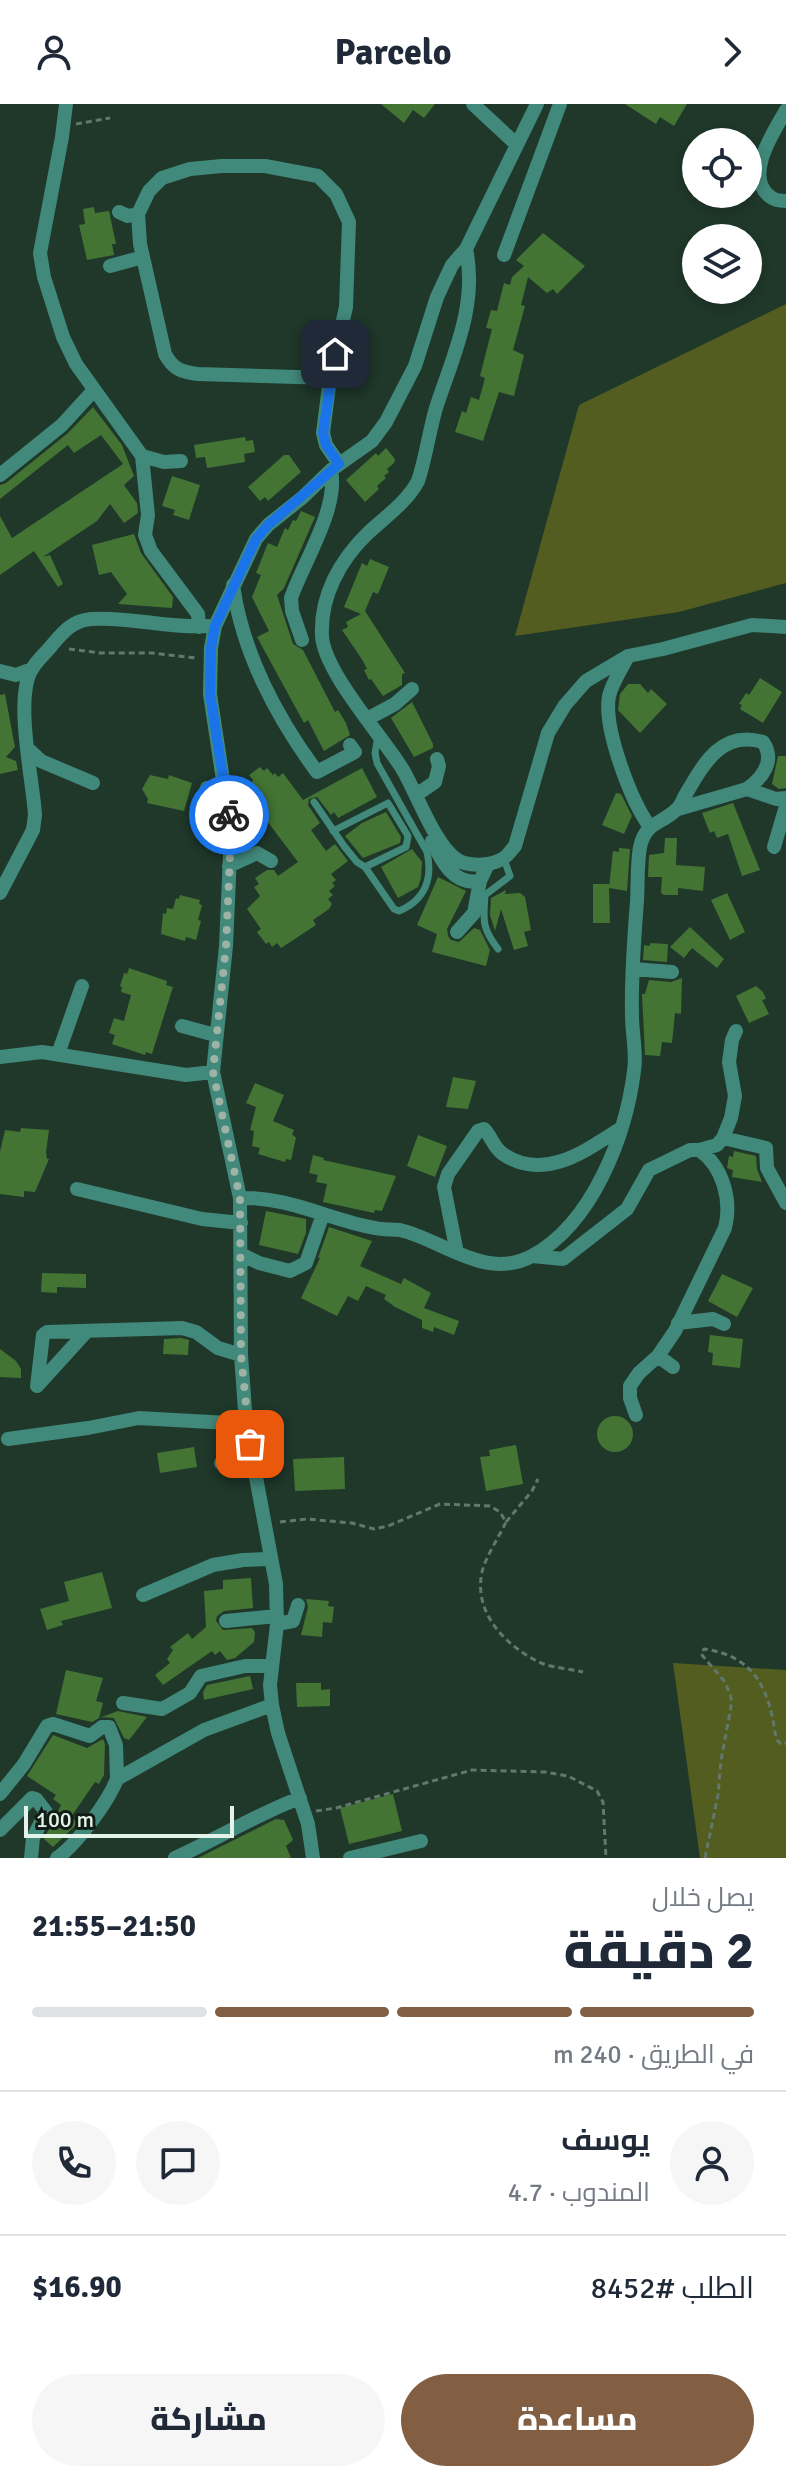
<!DOCTYPE html>
<html lang="ar">
<head>
<meta charset="utf-8">
<style>
  body { margin:0; font-family:Signika,Cairo,sans-serif; background:#f6f6f7; color:#1f2937; direction:rtl; height:100vh; display:flex; flex-direction:column; font-size:30px; white-space:nowrap }
  * { box-sizing:border-box; margin:0 }
  p { font-size:26px; color:#747a83 }
  .icon { flex:none; width:44px; height:44px; fill:none; stroke:currentColor; stroke-width:2; stroke-linecap:round; stroke-linejoin:round }
  .map { position:relative; height:1754px; overflow:hidden; direction:ltr }
  .panel { display:flex; flex-direction:column; background:#fff; flex:1 }
  .panel>* { flex:none }
  .buttons { position:absolute; left:682px; top:24px; display:grid; gap:16px }
  .buttons a { display:grid; place-items:center; width:80px; height:80px; border-radius:50%; background:#fff; box-shadow:0 4px 12px #0003; font-size:40px }
  .scale { position:absolute; left:24px; bottom:20px; width:210px; box-sizing:border-box; padding-left:8px; border:4px solid #e4f3e9; border-top:0; font-size:22px; line-height:28px; white-space:nowrap; color:#e4f3e9; -webkit-text-stroke:6px #111c16; paint-order:stroke }
  .pin { position:absolute; display:grid; place-items:center; width:68px; height:68px; color:#fff; margin:-34px; border-radius:16px; box-shadow:0 4px 12px #0006 }
  .courier { position:absolute; display:grid; place-items:center; width:80px; height:80px; margin:-40px; border:6px solid #1a73e8; border-radius:50%; background:#fff; color:#222; box-shadow:0 2px 10px #0007 }
  .headline em { font-style:normal; font-weight:800 }
  .headline div { display:flex; flex-direction:column-reverse }
  .headline { display:flex; align-items:center; justify-content:space-between; height:136px; padding:0 32px }
  h1 { font-size:52px; font-weight:800; line-height:60px }
  .bar { display:grid; grid-template-columns:repeat(4,1fr); gap:12px 8px; align-content:center; height:96px; padding:0 32px }
  .bar i { height:10px; border-radius:6px; background:#e0e1e3 }
  .bar .active { background:#825e43 }
  .bar p { grid-column:span 4 }
  .line { display:flex; align-items:center; gap:20px; padding:0 32px; border-top:2px solid #e0e1e3 }
  .line div { flex:1 }
  .round { display:grid; place-items:center; flex:none; width:84px; height:84px; border-radius:42px; background:#f6f6f7 }
  .action { display:flex; gap:16px; margin-top:auto; padding:16px 32px }
  .action a { flex:1; height:92px; border-radius:48px; background:#825e43; color:#fff; font-size:32px; font-weight:800; line-height:92px; text-align:center }
  .action a+a { background:#f6f6f7; color:#1f2937 }
  header { display:flex; justify-content:space-between; align-items:center; height:104px; padding:0 32px; background:#fff; font-size:36px; font-weight:800 }
  .map>svg:first-child { display:block }
</style>
</head>
<body>
<header><svg class="icon" aria-label="forward" viewBox="0 0 24 24"><path d="M9 5l7 7-7 7"/></svg>Parcelo<svg class="icon" aria-label="person" viewBox="0 0 24 24"><circle cx="12" cy="8" r="4"/><path d="M4 21q1-7 8-7t8 7"/></svg></header>
<div class="map">
<svg width="786" height="1754" viewBox="0 0 786 1754">
  <rect width="100%" height="100%" fill="#1f382a"/>
  <path fill="#525d1f" d="M786 200V479L679 508 515 532 579 301Z
    M673 1559 786 1566V1754H700Z"/>
  <path fill="#437434" d="M381 0H435L424 14 413 6 404 19Z
    M625 0H687L674 22 660 13 656 20Z
    M94 103 95 109 109 107 116 140H112L114 151 87 156 79 121 85 120 83 105Z
    M543 129 585 162 557 190 553 185 547 189 528 173 521 201 525 202 513 246 524 251 514 292 499 288 483 337 455 328 462 307 466 309 471 293 479 296 485 274 480 272 492 225 486 224 491 206 497 207 504 179 510 181 512 173 524 162 516 156Z
    M93 303 122 341 134 372 124 381 137 399 138 409 124 419 110 400 97 417 43 453 50 451 63 480 58 483 34 447 0 471V412L12 434 123 360 101 331 74 349 68 341 0 395V381L6 379 68 329Z
    M245 333 246 337 253 336 255 348 244 350 245 358 207 364 205 353 196 354 194 341Z
    M386 344 395 355 394 359 387 365 389 368 384 372 386 374 377 382 379 385 365 398 346 376 376 349 378 352Z
    M284 351H289L301 368 268 397 265 393 260 397 248 383Z
    M172 372 200 381 189 416 173 411 175 406 162 402Z
    M301 407 315 413 284 484 277 491 293 540 303 546 335 608 338 606 346 619 350 631 324 647 308 616 304 619 257 533 269 527 252 493 261 471 256 469 268 439 277 443 285 424 288 426 293 416 296 417Z
    M134 430 141 449 173 493 172 504 118 500 127 490 111 468 99 471 92 441Z
    M370 455 389 463 378 490 373 488 365 507 405 569 402 570V581L383 592 371 575 369 576 364 566 367 565 363 557 342 526 348 523 346 518 361 510 344 503 362 459 367 462Z
    M760 574 782 588 763 619 740 605 742 601 739 600 746 589 749 591Z
    M628 580H640L648 589 651 585 667 600 640 629 618 606 620 590Z
    M5 590 15 643 6 653 16 657 18 666 0 670V591Z
    M412 598 433 640V644L414 653 391 614Z
    M778 652H786V684L779 685 772 680Z
    M260 663 264 667 267 664 273 671 275 669 278 673 283 669 303 696 362 664 377 693 338 714 334 708 331 711 317 693 309 695 308 701 320 719 311 726 326 747 335 740 348 757 331 770 336 776 332 779 335 782 329 787 333 791 328 795 332 800 329 805 313 816 316 821 281 844 277 839 272 843 269 838 266 840 257 828 261 825 247 805 260 792 254 783 259 780 255 774 267 766H274L278 772 298 758 258 705 263 701 250 684 253 676 249 671Z
    M150 671 168 675 169 671 192 679 184 707 147 699 148 695 142 685Z
    M616 689 621 690 632 712 624 730 602 721Z
    M733 699 760 766 742 772 728 730 717 734 714 727 710 729 702 709Z
    M386 708 401 733 400 739 363 754 345 732 362 719Z
    M665 734H677L676 761 705 763 703 787 678 784V791H664L661 789 662 773H648L649 751 664 749Z
    M619 744 630 745 627 787 609 784 610 819H593V780H609V783L613 747 619 748Z
    M412 745 422 758 421 774 418 783 398 794 381 763Z
    M438 773 466 787 447 825 448 832 451 836 459 838 474 824 480 826 490 846 486 862 432 848 437 830 417 821Z
    M506 786 505 790 520 789 525 793 531 826 524 828 528 842 514 846 501 805 495 827 490 811 491 794Z
    M727 789 745 828 730 836 711 796Z
    M180 791 200 796 199 800 202 801 198 816 201 817 196 836 186 833 185 837 161 830 163 809 166 810 167 804 173 805 176 794 179 795Z
    M690 823 724 855 717 864 692 844 684 854 670 843Z
    M650 839 668 840 667 858 643 856 644 841 650 842Z
    M129 864 167 877 166 881 173 883 152 950 146 948 145 951 112 940 115 931 109 929 114 914 124 917 131 891 121 888 122 883 120 882 124 869 127 870Z
    M682 874 681 910 675 909 672 939 662 938 660 952 645 951 642 890H645L649 876 671 878Z
    M756 882 763 888 766 895 762 896 769 910 749 919 736 892Z
    M453 973 476 977 468 1005 446 1003Z
    M255 979 284 991 273 1017 294 1026 292 1030 296 1034 291 1056 286 1055 285 1058 258 1050 260 1044 252 1042 254 1027 250 1026 256 1003 246 999Z
    M21 1024 49 1026 46 1048 47 1055H49L35 1088 24 1087V1093L0 1090V1048L5 1026 20 1028Z
    M418 1031 447 1042 435 1073 407 1062Z
    M734 1047 756 1052 757 1065 762 1078 732 1073 733 1066 727 1064 729 1052 733 1053Z
    M313 1051 324 1054 323 1056 396 1072 382 1107 375 1106 374 1109 323 1098 327 1080 316 1078 318 1071 309 1069Z
    M266 1107 306 1115V1129L298 1150 259 1141Z
    M329 1123 372 1137 360 1162 401 1180 404 1174 431 1189 424 1204 459 1217 454 1231 434 1223 433 1228 422 1224V1216L395 1203 384 1195 386 1191 366 1182 358 1197 348 1192 337 1212 301 1194 320 1154H318Z
    M42 1169 86 1170V1184L57 1183V1189L41 1188Z
    M722 1170 753 1184 737 1213 708 1197Z
    M710 1231 743 1235 740 1264 712 1261 713 1249 708 1248Z
    M181 1234 189 1236 188 1251 163 1250 164 1235Z
    M0 1245 16 1257 21 1265V1274L0 1273Z
    M597 1330a18 18 0 1 1 36 0a18 18 0 1 1-36 0Z
    M516 1341 523 1380 486 1387 480 1353 490 1352 489 1346Z
    M194 1343 197 1363 160 1369 157 1349Z
    M344 1353 345 1385 295 1387 293 1355Z
    M102 1468 112 1504 61 1517 63 1521 47 1526 40 1505 69 1497 64 1478Z
    M251 1474 253 1504 224 1507 217 1512 216 1517 223 1526 252 1524 255 1528 254 1538 235 1554 227 1556 220 1547 215 1551 212 1547 163 1581 155 1571 170 1559 167 1555 173 1546 170 1543 188 1529 192 1535 206 1523 204 1487 223 1485V1476Z
    M306 1495 329 1497 328 1502 334 1503 332 1519 323 1518 322 1533 301 1531 308 1503Z
    M66 1566 103 1574 96 1597 103 1599 99 1614 118 1607 147 1613 129 1636 124 1634 114 1614 101 1613 92 1618 56 1610Z
    M250 1572 253 1585 204 1596 203 1588 207 1581Z
    M296 1579H321V1586L330 1585V1602L297 1603Z
    M53 1631 87 1644 103 1635 105 1640 104 1671 99 1680 95 1678 71 1713 78 1719 53 1743 44 1735 61 1701 53 1695 56 1691 27 1672Z
    M393 1690 402 1727 349 1740 340 1704Z
    M276 1715 284 1716 290 1729 293 1736 286 1742 291 1754H198Z"/>
  <g fill="none" stroke-linecap="round" stroke-linejoin="round">
    <path stroke="#63786c" stroke-width="3" stroke-dasharray="6 4" stroke-linecap="butt" d="M76 20 110 14
      M69 545 100 549H152L196 554
      M280 1418 307 1415 352 1419 374 1425 388 1422 440 1400 490 1402 500 1408 506 1418C499 1433 485 1454 482 1468 473 1510 507 1543 541 1559 554 1564 570 1565 583 1568
      M506 1418 532 1387 538 1375
      M316 1707 336 1704 472 1666 545 1668 568 1672 597 1687 603 1698 606 1754
      M705 1754 718 1691 721 1656 731 1603V1593L725 1578 701 1550 704 1545C757 1552 770 1589 776 1635L782 1641 786 1639"/>
    <path stroke="#41897b" stroke-width="7" d="M314 698 344 742 357 758 365 763 394 805 399 807C425 796 433 775 427 748L377 659 375 649 378 632
      M333 727 388 699 408 732 406 743 365 763
      M498 845C482 824 483 817 485 791L510 772 504 755"/>
    <path stroke="#41897b" stroke-width="14" d="M66 0 62 33 40 149 44 173 63 233 76 260 142 352 148 411 145 431 151 447 198 510 199 523
      M473 0 516 40
      M786 6C774 28 745 69 768 91 774 96 778 97 786 97
      M119 108 128 112 138 110
      M466 145C478 201 453 252 436 304 429 328 426 353 418 377 407 398 385 413 368 429 340 456 320 492 322 532 324 568 383 633 403 666 417 690 434 739 456 755 467 763 490 762 502 755 507 753 511 746 515 742L548 629 565 601 586 577 628 552 663 545 752 521 786 523
      M504 151 560 0
      M110 162 143 153
      M330 274 198 270C181 268 173 265 165 250L140 140 138 110 149 87 162 74 190 65 222 62H265L318 72 336 90 349 118 346 203 330 274 323 329 326 341 339 360
      M142 352 164 358 181 357
      M0 371 62 321 94 286
      M233 481C242 548 277 614 317 668L355 648 350 641
      M302 536 292 507 291 494C304 457 339 404 331 366
      M628 552C622 564 612 579 609 592 603 624 631 697 650 723
      M0 567 16 571 32 565
      M367 615 395 600 412 585
      M27 644 41 657 93 679
      M747 685 776 695 786 694
      M414 688 422 687 435 678 439 662 437 655
      M205 709V690L207 684 226 682
      M432 737C441 757 454 782 480 777L488 760
      M774 743 786 702
      M229 762 257 749 271 757
      M0 789 33 726 35 711C33 676 14 594 32 565 37 556 46 549 52 541 64 527 72 517 91 515 130 512 169 525 208 522
      M457 828 474 809 480 777
      M633 865 672 868
      M182 922 215 931
      M58 950 82 882
      M0 953 42 948 186 971 213 968
      M723 1034 766 1044 767 1064 786 1099
      M699 1046 717 1041 723 1034 731 1014 735 992 729 958 732 936 736 927
      M77 1085 202 1115 241 1119
      M240 1094C287 1092 330 1116 375 1124 383 1126 392 1125 400 1126 443 1136 485 1177 532 1152 593 1119 626 1031 634 967 637 950 632 930 632 912 631 874 634 835 637 797 638 779 637 760 640 743 646 717 661 721 677 705 681 702 683 694 686 690 704 659 722 626 763 638 776 657 762 674 747 685L678 705
      M457 1149 444 1083 448 1070 478 1027 484 1025C492 1033 493 1043 503 1050 544 1078 585 1047 620 1025
      M241 1150 259 1159 290 1167 306 1159 323 1110
      M532 1152 563 1155 627 1105 649 1066 690 1046H699C723 1062 732 1097 725 1124L675 1227 658 1252 639 1269 630 1282V1294L636 1311
      M678 1219 713 1215 724 1220
      M87 1227 37 1282 43 1231 47 1228 182 1224 196 1228 218 1244 241 1251
      M658 1252 673 1263
      M8 1335 88 1324 139 1314 246 1320
      M221 1359H253
      M143 1491 213 1461 243 1456 271 1455
      M226 1517 277 1512
      M277 1520 293 1517 298 1501
      M123 1599 162 1605 190 1589 201 1572 245 1562H272
      M0 1690 24 1660 47 1622 53 1620 90 1632 102 1623H109L116 1641 117 1675
      M0 1726 32 1694 36 1695 46 1708 33 1734 31 1754
      M57 1754C77 1740 108 1698 117 1675L204 1626 272 1601
      M175 1754C217 1735 257 1710 300 1694
      M313 1754 308 1720 278 1629 272 1601 270 1581 277 1520 276 1480 246 1320 241 1251 240 1094 213 968 226 842 231 729 210 590 211 544 215 522 256 435 268 421 303 393 331 366 372 337 386 318 415 262 437 193 452 161 466 145 537 0
      M350 1754 421 1737"/>
  </g>
  <g fill="none" stroke-linecap="round" stroke-linejoin="round">
    <path stroke="#9fb2a6" stroke-width="8" stroke-dasharray="0 14.4" d="M229 711 231 729 226 842 213 968 240 1094 241 1251 250 1340"/>
    <path stroke="#1a73e8" stroke-width="10" d="M229 711 210 590 211 544 215 522 256 435 268 421 339 360 326 341 323 329 335 250"/>
  </g>
</svg>
<div class="buttons">
<a><svg class="icon" aria-label="locate" viewBox="0 0 24 24"><circle cx="12" cy="12" r="6"/><path d="M12 2v4M12 18v4M2 12h4M18 12h4"/></svg></a>
<a><svg class="icon" aria-label="layers" viewBox="0 0 24 24"><path d="M12 4l9 5-9 5-9-5zM3 14l9 5 9-5"/></svg></a>
</div>
<div class="scale">100 m</div>
<div class="pin" style="left:250px;top:1340px;background:#ea580c"><svg class="icon" aria-label="bag" viewBox="0 0 24 24"><path d="M5 8h14l-1 12H6zM9 8a3 3 0 0 1 6 0"/></svg></div>
<div class="pin" style="left:335px;top:250px;background:#1f2937"><svg class="icon" aria-label="home" viewBox="0 0 24 24"><path d="M3 11l9-7 9 7M6 9v11h12V9"/></svg></div>
<div class="courier" style="left:229px;top:711px"><svg class="icon" aria-label="bike" viewBox="0 0 24 24"><circle cx="6" cy="16" r="4"/><circle cx="18" cy="16" r="4"/><path d="M6 16l4-8h5l3 8M10 8l3 8H6M13 5h3"/></svg></div>
</div>
<section class="panel">
<div class="headline"><div><h1>2 دقيقة</h1><p>يصل خلال</p></div><em>21:50–21:55</em></div>
<div class="bar"><i class="active"></i><i class="active"></i><i class="active"></i><i></i><p>في الطريق · 240 m</p></div>
<div class="line" style="height:144px"><a class="round"><svg class="icon" aria-label="person" viewBox="0 0 24 24"><circle cx="12" cy="8" r="4"/><path d="M4 21q1-7 8-7t8 7"/></svg></a><div><b>يوسف</b><p>المندوب · 4.7</p></div><a class="round"><svg class="icon" aria-label="chat" viewBox="0 0 24 24"><path d="M4 5h16v11H9l-5 4z"/></svg></a><a class="round"><svg class="icon" aria-label="phone" viewBox="0 0 24 24"><path d="M5 4h4l2 5-3 2q2 4 5 5l2-3 5 2v4C11 20 4 13 5 4z"/></svg></a></div>
<div class="line" style="height:104px"><div>الطلب #8452</div><b>$16.90</b></div>
<div class="action"><a>مساعدة</a><a>مشاركة</a></div>
</section>
</body>
</html>
